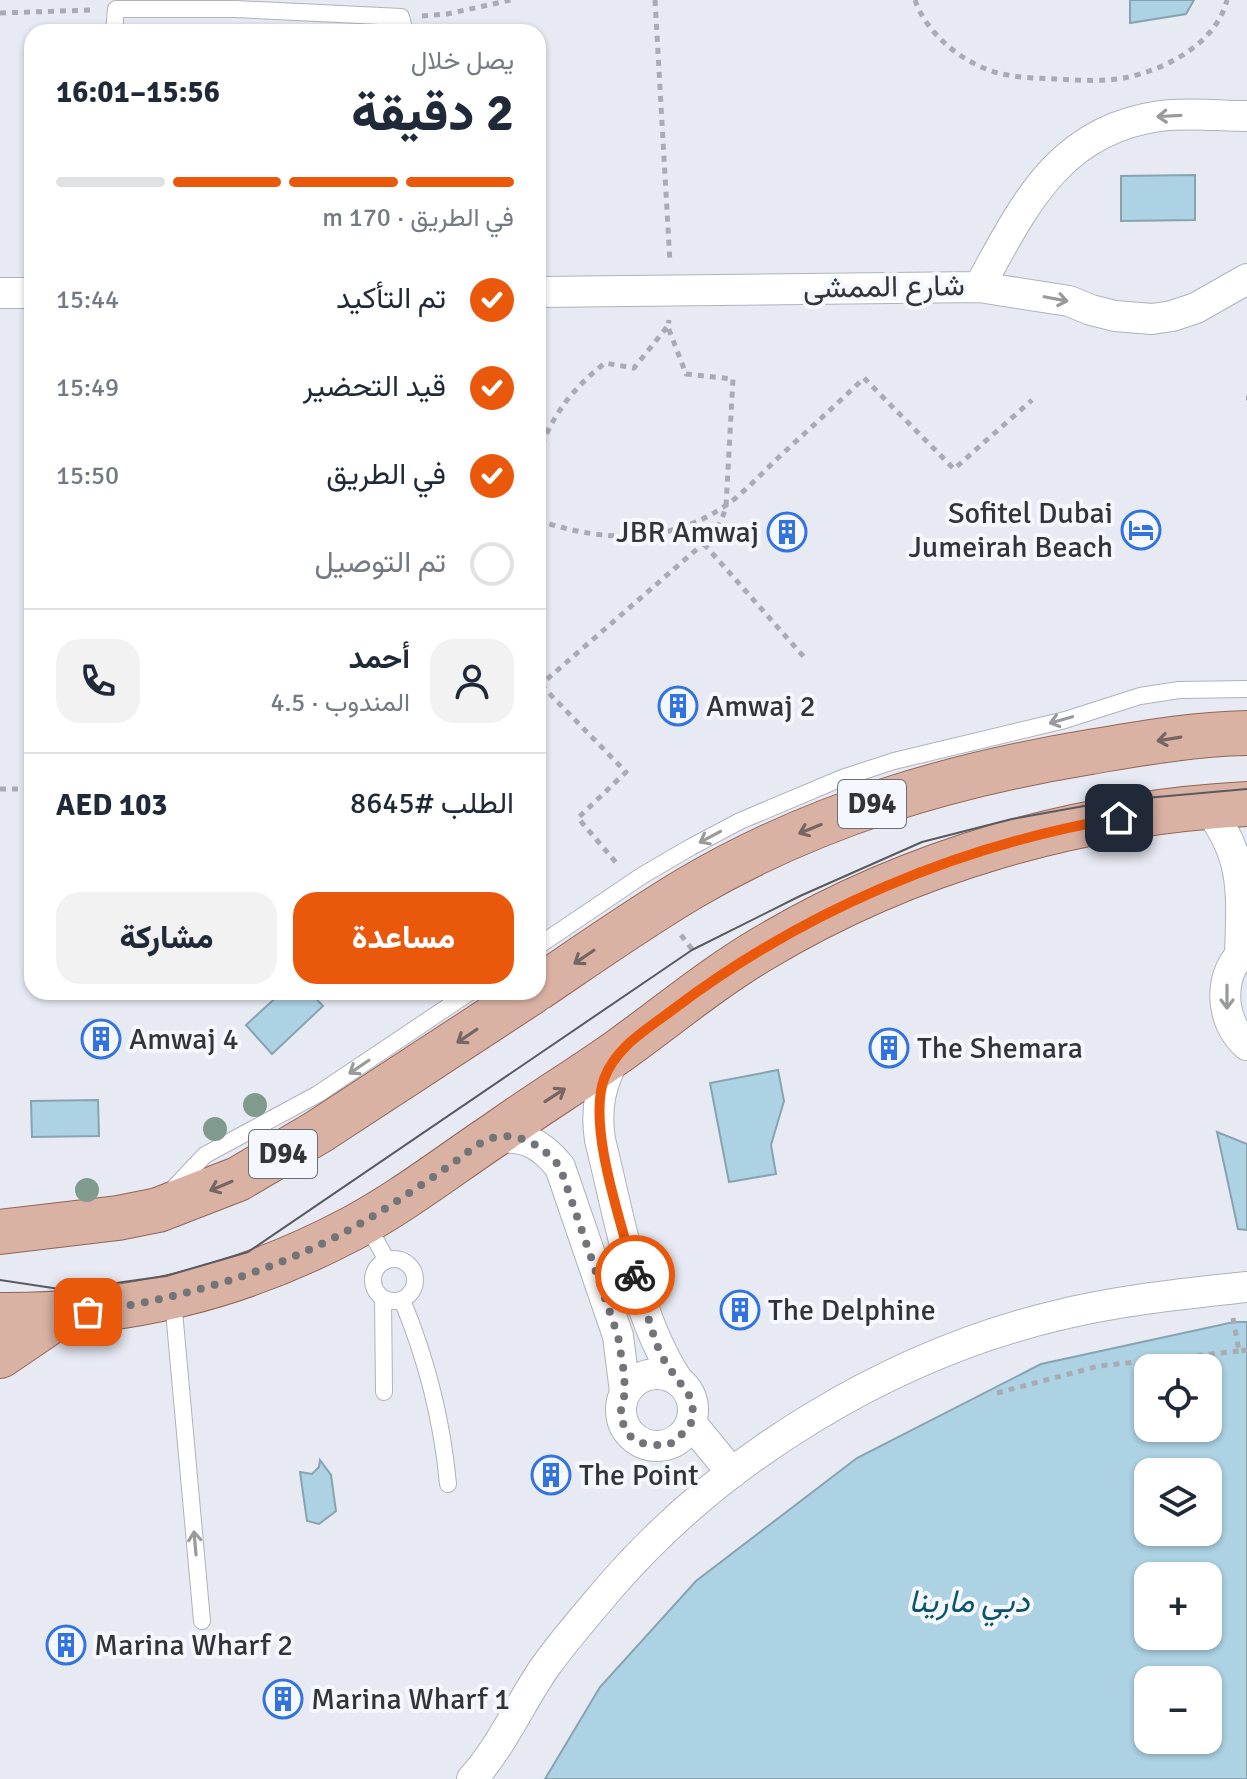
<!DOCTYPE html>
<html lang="ar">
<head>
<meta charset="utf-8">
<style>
  body { margin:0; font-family:Signika,Vazirmatn,sans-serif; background:#f2f2f3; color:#1f2937; direction:rtl; height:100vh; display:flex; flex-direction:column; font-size:30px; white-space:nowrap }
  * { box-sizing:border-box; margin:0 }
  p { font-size:26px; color:#747a83 }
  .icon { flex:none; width:44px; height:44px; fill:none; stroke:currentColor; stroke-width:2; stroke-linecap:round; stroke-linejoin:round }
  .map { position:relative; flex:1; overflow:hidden; direction:ltr }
  .panel { position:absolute; left:24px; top:24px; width:522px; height:976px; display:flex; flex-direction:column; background:#fff; border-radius:24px; box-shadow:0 2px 6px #0004; direction:rtl }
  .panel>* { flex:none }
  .buttons { position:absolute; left:1134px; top:1354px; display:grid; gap:16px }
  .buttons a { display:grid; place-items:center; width:88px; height:88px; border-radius:16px; background:#fff; box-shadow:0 2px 6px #0004; font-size:40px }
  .pin { position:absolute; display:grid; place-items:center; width:68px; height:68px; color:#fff; margin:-34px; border-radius:16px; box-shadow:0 4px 12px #0006 }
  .courier { position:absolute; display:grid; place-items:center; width:80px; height:80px; margin:-40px; border:6px solid #ea580c; border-radius:50%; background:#fff; color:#222; box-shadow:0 2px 10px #0007 }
  .overview em { font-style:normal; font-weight:800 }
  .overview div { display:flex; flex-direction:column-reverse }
  .overview { display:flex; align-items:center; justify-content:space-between; height:136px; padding:0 32px }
  h1 { font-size:52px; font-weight:800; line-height:60px }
  .bar { display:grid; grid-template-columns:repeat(4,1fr); gap:12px 8px; align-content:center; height:96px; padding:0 32px }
  .bar i { height:10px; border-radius:6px; background:#e0e1e3 }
  .bar .on { background:#ea580c }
  .bar p { grid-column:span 4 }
  .line { display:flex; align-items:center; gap:20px; padding:0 32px; border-top:2px solid #e0e1e3 }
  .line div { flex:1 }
  .round { display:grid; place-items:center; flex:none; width:84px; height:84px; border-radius:24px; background:#f2f2f3 }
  ol { padding:0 32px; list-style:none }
  li { display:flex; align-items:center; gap:24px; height:88px }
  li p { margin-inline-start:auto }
  li .icon { padding:8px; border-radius:50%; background:#ea580c; color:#fff; stroke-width:4 }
  li:last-child { color:#747a83 }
  li i { width:44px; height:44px; border:4px solid #e0e1e3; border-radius:50% }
  .cta { display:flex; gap:16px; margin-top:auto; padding:16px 32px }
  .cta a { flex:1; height:92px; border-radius:24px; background:#ea580c; color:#fff; font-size:32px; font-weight:800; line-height:92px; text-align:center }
  .cta a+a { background:#f2f2f3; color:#1f2937 }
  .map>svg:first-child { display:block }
</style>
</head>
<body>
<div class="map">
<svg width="1247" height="1779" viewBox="0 0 1247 1779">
  <rect width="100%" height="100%" fill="#e7eaf3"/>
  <path fill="#acd2e3" stroke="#88a3b0" stroke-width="2" fill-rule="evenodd" d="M1130 0H1194L1186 14 1130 23Z
    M1195 175V220L1121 221V176Z
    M282 992H310L323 1006 272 1054 246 1025Z
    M778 1070 784 1101 771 1145 776 1174 729 1182 710 1083Z
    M98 1100 99 1136 32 1137 31 1101Z
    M1217 1132 1247 1144V1230L1238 1229Z
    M1234 1322H1247V1779H545L600 1687 696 1581 857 1458 1041 1364ZM1148 1368H1208V1428H1148ZM1148 1472H1208V1532H1148ZM1148 1576H1208V1636H1148ZM1148 1680H1208V1740H1148Z
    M320 1460 331 1475 336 1511 319 1524 307 1521 300 1472 312 1474 319 1467Z"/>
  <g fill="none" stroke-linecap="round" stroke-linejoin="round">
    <g stroke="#afb2bb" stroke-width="18">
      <path id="lane" d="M114 32 116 9H236L401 17 405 32
        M538 946 643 875 691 847 740 821 842 778 894 761 1065 720 1140 696 1179 690 1247 689
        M170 1192 205 1155 318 1094 470 992
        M366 1222 386 1259
        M373 1280a21 21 0 1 1 42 0a21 21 0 1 1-42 0Z
        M383 1298 384 1392
        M173 1300 202 1621
        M402 1300C427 1360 442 1419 448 1484"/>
    </g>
    <g stroke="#afb2bb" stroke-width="32">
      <path id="street" d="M979 287C1024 206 1058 130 1160 116 1188 112 1219 116 1247 116
        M538 292 979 287 1069 301 1091 310 1115 316 1152 319 1172 316 1196 308 1247 279
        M0 293H32
        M1206 806C1246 855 1242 894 1240 954
        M1247 949C1217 972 1219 1021 1247 1045
        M616 1055C601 1083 595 1107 600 1140 619 1215 635 1315 677 1379
        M489 1138C523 1135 539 1141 560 1167L618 1336 625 1392
        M621 1410a36 36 0 1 1 72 0a36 36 0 1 1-72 0Z
        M691 1423 732 1473
        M472 1779C502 1746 520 1703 545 1667 565 1639 588 1613 610 1587 721 1458 889 1356 1055 1316 1119 1300 1182 1294 1247 1287"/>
    </g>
    <g stroke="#906456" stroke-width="46">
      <path id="primary" d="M538 988C588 954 638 919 690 888 814 815 950 775 1090 752 1143 743 1194 734 1247 733
        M0 1232 118 1218 158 1210 238 1179 318 1132 532 992
        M0 1315C126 1316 239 1288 351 1229 402 1202 448 1166 496 1134 535 1106 576 1081 616 1053 665 1018 710 980 762 949 909 861 1077 813 1247 804
        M0 1356 59 1316"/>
    </g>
    <path stroke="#a9abb3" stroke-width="5" stroke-dasharray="6 6" stroke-linecap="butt" d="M655 0 670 263
      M915 0C926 32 958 59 989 70 1010 78 1034 78 1056 79 1078 80 1102 82 1124 78 1165 70 1216 44 1227 0
      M0 13 93 10
      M422 16 447 14 511 0
      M1246 398H1247
      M538 456C551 416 572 389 605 363L634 368 667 327
      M538 520C600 542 668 545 725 506 744 493 762 473 779 457 807 431 836 405 864 378L954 469 1032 400
      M704 544 804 657
      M541 685 626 772 578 818 619 866
      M538 687 704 543C716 532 722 522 726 506L733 379 686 374 668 327 669 320
      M0 789H32
      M681 935 695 953
      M1233 1318 1239 1351 1247 1350
      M997 1393 1099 1366 1239 1351"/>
    <use href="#lane" stroke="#fff" stroke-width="16"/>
    <use href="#street" stroke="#fff" stroke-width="30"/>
    <use href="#primary" stroke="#dab2a3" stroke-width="44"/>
    <path stroke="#595a5f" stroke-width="2" d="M0 1280 66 1290 166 1276 248 1252 692 950 800 896 922 842 1012 819 1112 801 1247 789"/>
  </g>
  <g fill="#809b8d">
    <circle cx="255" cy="1105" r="12"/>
    <circle cx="215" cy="1129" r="12"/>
    <circle cx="87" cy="1190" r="12"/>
  </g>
  <defs><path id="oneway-shaft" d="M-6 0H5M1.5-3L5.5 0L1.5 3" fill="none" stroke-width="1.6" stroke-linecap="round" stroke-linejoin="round" transform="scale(2)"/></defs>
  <g stroke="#999a9c">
    <use href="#oneway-shaft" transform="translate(1169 116) rotate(177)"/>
    <use href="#oneway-shaft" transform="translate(1056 299) rotate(11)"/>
    <use href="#oneway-shaft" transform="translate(1061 720) rotate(164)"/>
    <use href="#oneway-shaft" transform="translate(710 837) rotate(152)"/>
    <use href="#oneway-shaft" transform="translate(1227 997) rotate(90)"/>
    <use href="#oneway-shaft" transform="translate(359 1067) rotate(146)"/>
    <use href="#oneway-shaft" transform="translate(195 1543) rotate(-95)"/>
  </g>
  <g stroke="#766663">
    <use href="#oneway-shaft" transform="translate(1169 739) rotate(171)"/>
    <use href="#oneway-shaft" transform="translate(810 829) rotate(158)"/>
    <use href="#oneway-shaft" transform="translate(584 957) rotate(146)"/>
    <use href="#oneway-shaft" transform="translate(467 1036) rotate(146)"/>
    <use href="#oneway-shaft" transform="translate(555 1095) rotate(-33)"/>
    <use href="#oneway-shaft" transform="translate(221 1186) rotate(157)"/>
  </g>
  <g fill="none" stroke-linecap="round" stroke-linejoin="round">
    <path stroke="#727479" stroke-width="8" stroke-dasharray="0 14.4" d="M88 1312C187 1298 284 1269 370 1218 399 1200 428 1181 456 1161 466 1154 480 1141 492 1138 520 1131 543 1146 560 1167L618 1336 624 1373 625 1392 620 1415 624 1426 631 1437 641 1443 665 1446 676 1441 691 1423 693 1411 691 1398 665 1362 656 1343 635 1275"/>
    <path stroke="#ea580c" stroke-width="10" d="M635 1275C622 1225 587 1127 604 1079 616 1046 648 1029 675 1008 805 910 959 845 1119 818"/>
  </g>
  <defs>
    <g id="hotel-ring" transform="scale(2)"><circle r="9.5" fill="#f5f7ff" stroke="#3273e0" stroke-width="1.5"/><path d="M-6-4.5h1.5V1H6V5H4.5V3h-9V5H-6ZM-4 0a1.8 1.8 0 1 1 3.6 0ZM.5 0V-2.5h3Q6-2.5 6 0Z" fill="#3273e0"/></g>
    <g id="building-ring" transform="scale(2)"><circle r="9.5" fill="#f5f7ff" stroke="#3273e0" stroke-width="1.5"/><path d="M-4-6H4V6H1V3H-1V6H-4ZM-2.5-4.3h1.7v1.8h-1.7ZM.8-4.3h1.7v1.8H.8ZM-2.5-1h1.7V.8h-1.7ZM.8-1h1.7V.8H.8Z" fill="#3273e0"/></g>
  </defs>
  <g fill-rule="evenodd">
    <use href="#hotel-ring" x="1141" y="530"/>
    <use href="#building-ring" x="787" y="532"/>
    <use href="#building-ring" x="678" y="706"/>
    <use href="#building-ring" x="101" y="1039"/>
    <use href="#building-ring" x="889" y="1048"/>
    <use href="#building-ring" x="740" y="1310"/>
    <use href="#building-ring" x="551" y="1475"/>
    <use href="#building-ring" x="66" y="1645"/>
    <use href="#building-ring" x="283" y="1699"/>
  </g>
  <g text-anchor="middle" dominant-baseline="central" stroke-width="8" stroke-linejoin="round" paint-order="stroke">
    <g fill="#f5f7ff" stroke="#6d6e74" stroke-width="2">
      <rect x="838" y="780" width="68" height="48" rx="6"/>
      <rect x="249" y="1130" width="68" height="48" rx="6"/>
    </g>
    <g font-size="28" font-weight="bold" fill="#333438">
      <text x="872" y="804">D94</text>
      <text x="283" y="1154">D94</text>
    </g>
    <g font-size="30" fill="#333438" stroke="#f5f7ff">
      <text transform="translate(884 287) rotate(-1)">شارع الممشى</text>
    </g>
    <g font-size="30" fill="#333438" stroke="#f5f7ff" text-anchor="start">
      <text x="1113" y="513" text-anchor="end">Sofitel Dubai<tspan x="1113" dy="34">Jumeirah Beach</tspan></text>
      <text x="759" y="532" text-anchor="end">JBR Amwaj</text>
      <text x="706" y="706">Amwaj 2</text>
      <text x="129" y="1039">Amwaj 4</text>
      <text x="917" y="1048">The Shemara</text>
      <text x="768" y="1310">The Delphine</text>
      <text x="579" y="1475">The Point</text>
      <text x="94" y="1645">Marina Wharf 2</text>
      <text x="311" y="1699">Marina Wharf 1</text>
    </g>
    <g font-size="32" font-style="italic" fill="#0a536c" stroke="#f5f7ff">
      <text x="969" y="1601">دبي مارينا</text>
    </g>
  </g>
</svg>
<div class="buttons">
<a><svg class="icon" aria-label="locate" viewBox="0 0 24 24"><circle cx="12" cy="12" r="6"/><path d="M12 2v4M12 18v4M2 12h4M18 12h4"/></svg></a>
<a><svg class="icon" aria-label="layers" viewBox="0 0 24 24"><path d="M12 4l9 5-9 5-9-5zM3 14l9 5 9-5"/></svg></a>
<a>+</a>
<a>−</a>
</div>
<div class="pin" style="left:88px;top:1312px;background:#ea580c"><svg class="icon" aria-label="bag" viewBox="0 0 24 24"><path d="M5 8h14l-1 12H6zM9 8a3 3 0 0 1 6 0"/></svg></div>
<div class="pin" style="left:1119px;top:818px;background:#1f2937"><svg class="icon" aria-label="home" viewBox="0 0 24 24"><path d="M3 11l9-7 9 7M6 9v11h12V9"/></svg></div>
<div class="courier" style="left:635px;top:1275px"><svg class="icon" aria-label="bike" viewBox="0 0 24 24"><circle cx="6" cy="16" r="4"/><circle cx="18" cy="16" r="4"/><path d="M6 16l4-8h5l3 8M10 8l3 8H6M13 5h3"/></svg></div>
<section class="panel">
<div class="overview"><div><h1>2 دقيقة</h1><p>يصل خلال</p></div><em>15:56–16:01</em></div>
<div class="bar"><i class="on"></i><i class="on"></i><i class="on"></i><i></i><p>في الطريق · 170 m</p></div>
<ol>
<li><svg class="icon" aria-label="check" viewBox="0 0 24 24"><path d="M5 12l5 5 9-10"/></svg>تم التأكيد<p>15:44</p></li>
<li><svg class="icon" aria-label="check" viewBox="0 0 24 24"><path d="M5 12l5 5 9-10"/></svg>قيد التحضير<p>15:49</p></li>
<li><svg class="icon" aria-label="check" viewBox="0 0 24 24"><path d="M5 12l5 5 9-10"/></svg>في الطريق<p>15:50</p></li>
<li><i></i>تم التوصيل</li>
</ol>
<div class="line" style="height:144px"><a class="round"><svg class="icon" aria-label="person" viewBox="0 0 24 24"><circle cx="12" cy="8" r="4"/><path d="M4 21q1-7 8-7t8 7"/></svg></a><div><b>أحمد</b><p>المندوب · 4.5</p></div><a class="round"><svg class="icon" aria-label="phone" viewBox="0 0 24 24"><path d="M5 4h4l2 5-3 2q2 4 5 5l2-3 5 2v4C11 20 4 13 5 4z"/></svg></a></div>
<div class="line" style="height:104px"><div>الطلب #8645</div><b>AED 103</b></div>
<div class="cta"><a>مساعدة</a><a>مشاركة</a></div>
</section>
</div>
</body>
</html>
